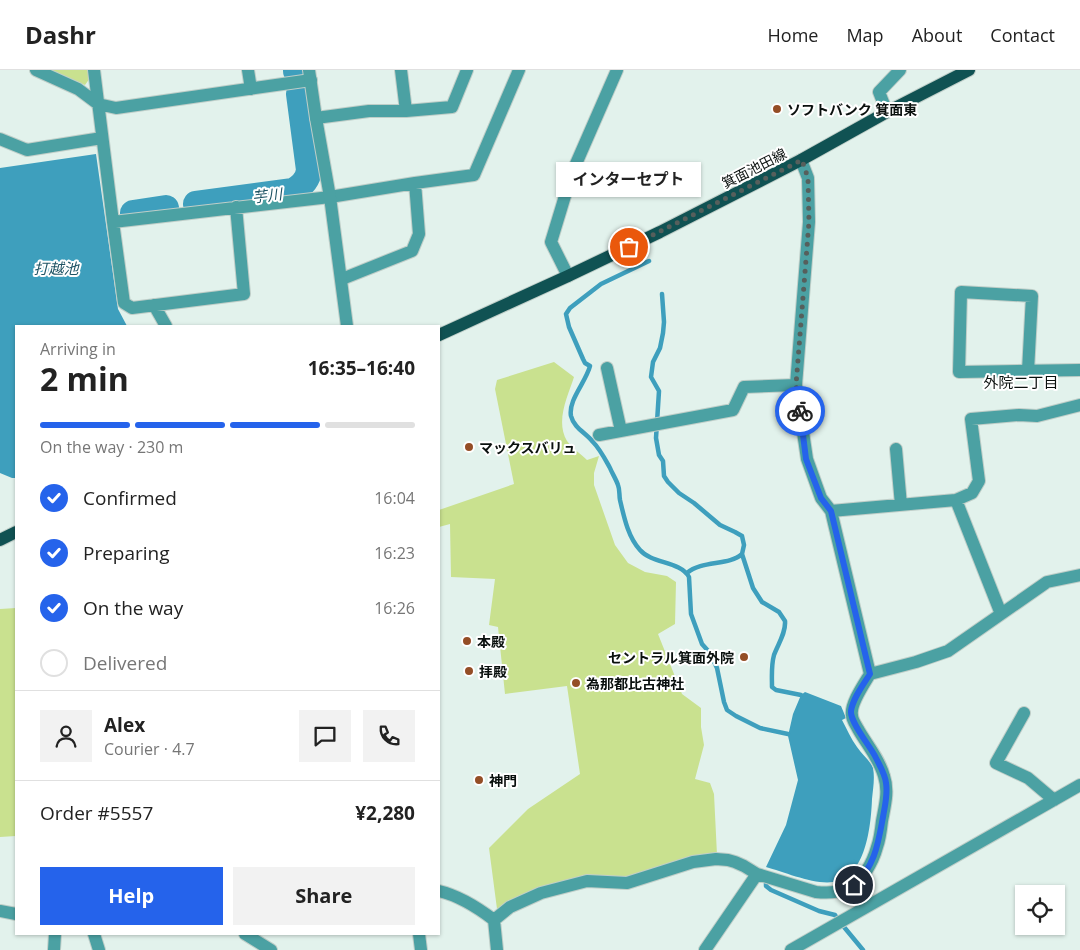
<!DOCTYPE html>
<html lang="en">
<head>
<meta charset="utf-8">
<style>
  body { margin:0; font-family:"Open Sans","Noto Sans JP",sans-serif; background:#f2f2f2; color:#222; height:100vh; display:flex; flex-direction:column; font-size:19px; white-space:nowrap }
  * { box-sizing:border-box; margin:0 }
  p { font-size:16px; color:#767676 }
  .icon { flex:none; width:28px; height:28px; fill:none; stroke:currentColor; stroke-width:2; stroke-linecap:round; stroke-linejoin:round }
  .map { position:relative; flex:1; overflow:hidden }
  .panel { position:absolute; left:15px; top:255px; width:425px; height:610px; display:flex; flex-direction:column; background:#fff; border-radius:0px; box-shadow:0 1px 4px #0004 }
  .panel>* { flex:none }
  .tools { position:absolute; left:1015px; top:815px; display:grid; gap:10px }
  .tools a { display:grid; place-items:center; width:50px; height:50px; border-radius:0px; background:#fff; box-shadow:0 1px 4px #0004; font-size:25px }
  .pin { position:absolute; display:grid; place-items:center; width:42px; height:42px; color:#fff; margin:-21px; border:2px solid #fff; border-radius:50%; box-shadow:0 1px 5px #0007 }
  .courier { position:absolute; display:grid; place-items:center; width:50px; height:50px; margin:-25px; border:4px solid #2563eb; border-radius:50%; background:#fff; color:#222; box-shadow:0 1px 6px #0007 }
  .bubble { position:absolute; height:35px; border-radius:0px; background:#fff; box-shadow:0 1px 4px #0004; font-size:16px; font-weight:700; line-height:35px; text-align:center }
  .overview em { font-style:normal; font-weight:700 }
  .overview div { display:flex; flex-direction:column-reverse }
  .overview { display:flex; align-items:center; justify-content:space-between; height:85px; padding:0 25px }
  h1 { font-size:32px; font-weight:700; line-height:38px }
  .bar { display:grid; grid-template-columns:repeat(4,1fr); gap:8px 5px; align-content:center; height:60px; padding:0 25px }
  .bar i { height:6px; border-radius:4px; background:#e0e0e0 }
  .bar .active { background:#2563eb }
  .bar p { grid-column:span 4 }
  .line { display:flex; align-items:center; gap:12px; padding:0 25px; border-top:1px solid #e0e0e0 }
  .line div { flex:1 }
  .round { display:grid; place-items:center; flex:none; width:52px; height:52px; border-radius:0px; background:#f2f2f2 }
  ol { padding:0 25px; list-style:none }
  li { display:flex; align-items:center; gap:15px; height:55px }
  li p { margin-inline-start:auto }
  li .icon { padding:5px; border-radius:50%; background:#2563eb; color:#fff; stroke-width:4 }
  li:last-child { color:#767676 }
  li i { width:28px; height:28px; border:2px solid #e0e0e0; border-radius:50% }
  .button { display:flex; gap:10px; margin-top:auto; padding:10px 25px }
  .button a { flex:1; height:58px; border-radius:0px; background:#2563eb; color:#fff; font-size:20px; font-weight:700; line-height:58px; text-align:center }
  .button a+a { background:#f2f2f2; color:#222 }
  header { display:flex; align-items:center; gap:30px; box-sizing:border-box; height:70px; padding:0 25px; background:#fff; border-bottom:1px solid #e0e0e0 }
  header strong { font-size:24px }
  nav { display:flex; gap:28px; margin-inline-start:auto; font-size:18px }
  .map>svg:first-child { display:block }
</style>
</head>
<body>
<header>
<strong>Dashr</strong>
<nav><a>Home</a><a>Map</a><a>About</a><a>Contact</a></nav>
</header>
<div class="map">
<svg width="1080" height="880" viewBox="0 0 1080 880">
  <rect width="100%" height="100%" fill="#e2f2ec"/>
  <path fill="#c9e18f" d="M51 0H89L90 8 85 15Z
    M554 292 574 307C568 326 555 351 567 371 572 378 581 384 587 390L599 386 594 403V415L615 475 628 493 645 502 667 506 676 512 675 554 658 564 682 624 701 638V657L704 675 695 709 710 713 714 724 717 785 625 809 504 835 497 839 489 778 528 739 580 704 567 616 505 624 498 557 489 555 495 509 451 507 450 454 439 457V440L514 414 495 319 497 310Z
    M16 538V766L0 767V539Z"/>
  <path fill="#3e9fbd" d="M96 84 118 239 127 256H16V408H12L0 403V98Z
    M805 622 841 636 846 648 842 650C847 659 851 669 857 677 862 685 870 690 873 698 875 708 873 719 872 729 871 755 866 808 833 812 815 815 784 802 766 797L786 755 798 710 788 666 793 644 801 625Z"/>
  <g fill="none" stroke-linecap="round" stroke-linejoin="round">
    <path stroke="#3e9fbd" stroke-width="4.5" d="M649 191 601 214 570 238 566 244 569 257 583 289 585 293 590 296C586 312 568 330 571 346 574 358 586 363 593 372 600 379 605 389 610 398 612 403 616 409 618 415 620 420 619 425 620 430 624 447 628 467 640 480 652 494 680 491 689 507L691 544 702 574 710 583 717 598 724 632 727 640 736 646 760 658 788 664
      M662 224 664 252 663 263 660 278 653 292 651 307 659 321 656 368 659 385 663 391 664 406 668 412 679 423 694 433 720 455 735 462 742 466 744 475 742 484 753 518 762 532 779 542 785 551C786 563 778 574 774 585 771 596 772 606 772 617L776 620 801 625
      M687 503C702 490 729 496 742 484
      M766 813V816L771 820 819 841 835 845 837 848
      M844 857 863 880"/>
    <path stroke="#3e9fbd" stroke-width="26" d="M296 0V1
      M196 134 293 121C302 116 308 110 309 100L299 24
      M133 143 166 138"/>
    <g stroke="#bfcec8" stroke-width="14">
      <path id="minor" d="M36 0 78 19 98 34 116 38 311 10
        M94 0 113 152 124 233 132 238 244 224 236 137
        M248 0 251 19
        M401 0 406 41
        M887 42 879 22 900 0
        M316 48 369 41H406L452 37 467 0
        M0 69 27 80 102 68
        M113 152 330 127 415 113 474 105 519 0
        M568 206 551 172 572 103 617 0
        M342 209 412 181 419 164 415 113
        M154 235 166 256
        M607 298 621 361
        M1028 301 1032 226 961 222 959 302 1080 300
        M599 365 733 340 744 317 796 315
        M896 379 901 435
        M956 430 1001 544
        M831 441 956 430 972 423 979 411 971 349 1019 345 1037 346 1080 335
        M870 604 916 592 948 581 1047 512 1080 505
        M1024 643 996 693 1028 708 1054 730
        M439 821C460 826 477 837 494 850L497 880
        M0 841 16 844
        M494 850 510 837 541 823 587 811 627 813 693 792 716 789 728 790 735 792 744 796 757 804 816 822C826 823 837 823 846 819 862 813 873 792 877 777 880 769 881 760 882 751 885 735 889 721 884 706 879 688 867 675 858 659 856 655 852 650 852 645 850 634 864 614 870 604L831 441 821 428 807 389 796 315 809 152 808 108 801 90
        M94 864 99 880
        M245 864 271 880
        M54 880 55 864
        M705 880 757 804
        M791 880 1080 715"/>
    </g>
    <g stroke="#bfcec8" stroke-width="14">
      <path id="tertiary" d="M309 0 316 48 330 127 347 256
        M419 864 421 880"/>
    </g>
    <g stroke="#bfcec8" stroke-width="14">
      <path id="primary" d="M439 265 568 206 660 162 801 90 887 42 969 0
        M0 470 16 462"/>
    </g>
    <use href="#minor" stroke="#4ba1a3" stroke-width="12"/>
    <use href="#tertiary" stroke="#4ba1a3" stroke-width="12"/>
    <use href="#primary" stroke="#105253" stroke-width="12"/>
  </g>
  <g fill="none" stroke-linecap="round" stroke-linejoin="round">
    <path stroke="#565f5c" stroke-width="5" stroke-dasharray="0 9" d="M629 177 802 90 808 108 809 152 796 315 800 341"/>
    <path stroke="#2563eb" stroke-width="6" d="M800 341 806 389 821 428 831 441 870 604C863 615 853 628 851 641 850 653 871 677 876 688 880 696 885 704 886 713 888 724 885 735 883 747 878 774 875 796 854 815"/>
  </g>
  <g fill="#944e26" stroke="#fff" stroke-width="2">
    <circle cx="777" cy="39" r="5"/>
    <circle cx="469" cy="377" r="5"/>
    <circle cx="467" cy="571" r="5"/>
    <circle cx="744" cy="587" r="5"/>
    <circle cx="469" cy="601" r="5"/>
    <circle cx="576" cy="613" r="5"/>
    <circle cx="479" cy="710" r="5"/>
  </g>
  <g text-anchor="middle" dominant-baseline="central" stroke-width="4" stroke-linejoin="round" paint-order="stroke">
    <g font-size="14" font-weight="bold" fill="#0a100e" stroke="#fff" text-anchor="start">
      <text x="787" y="39">ソフトバンク 箕面東</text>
      <text x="479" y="377">マックスバリュ</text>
      <text x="477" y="571">本殿</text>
      <text x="734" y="587" text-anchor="end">セントラル箕面外院</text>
      <text x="479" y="601">拝殿</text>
      <text x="586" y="613">為那都比古神社</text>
      <text x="489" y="710">神門</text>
    </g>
    <g font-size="14" fill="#0a100e" stroke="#fff">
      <text transform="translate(754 98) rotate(-27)">箕面池田線</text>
    </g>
    <g font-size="15" font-style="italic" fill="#1e5364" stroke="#fff">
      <text transform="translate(267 125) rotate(-7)">芋川</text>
      <text x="56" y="198">打越池</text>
    </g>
    <g font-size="15" fill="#0a100e" stroke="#fff">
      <text x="1021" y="312">外院二丁目</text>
    </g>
  </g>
</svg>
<div class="tools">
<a><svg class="icon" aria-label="locate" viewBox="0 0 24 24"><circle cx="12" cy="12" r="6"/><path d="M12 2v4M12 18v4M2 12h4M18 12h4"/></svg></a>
</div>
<div class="pin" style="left:629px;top:177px;background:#ea580c"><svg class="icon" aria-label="bag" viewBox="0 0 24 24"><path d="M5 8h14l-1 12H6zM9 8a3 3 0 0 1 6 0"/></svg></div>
<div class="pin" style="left:854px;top:815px;background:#1f2937"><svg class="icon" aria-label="home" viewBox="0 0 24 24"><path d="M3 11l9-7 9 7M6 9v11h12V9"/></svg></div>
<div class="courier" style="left:800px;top:341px"><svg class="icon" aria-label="bike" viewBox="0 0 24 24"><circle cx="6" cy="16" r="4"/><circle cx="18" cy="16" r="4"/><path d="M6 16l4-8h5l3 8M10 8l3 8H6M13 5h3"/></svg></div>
<div class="bubble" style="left:556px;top:92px;width:145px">インターセプト</div>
<section class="panel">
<div class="overview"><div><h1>2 min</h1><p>Arriving in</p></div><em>16:35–16:40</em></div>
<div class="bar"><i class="active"></i><i class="active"></i><i class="active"></i><i></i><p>On the way · 230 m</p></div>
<ol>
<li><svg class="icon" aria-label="check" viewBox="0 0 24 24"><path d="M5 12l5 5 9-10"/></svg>Confirmed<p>16:04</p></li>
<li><svg class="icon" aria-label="check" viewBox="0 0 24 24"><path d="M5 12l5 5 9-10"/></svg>Preparing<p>16:23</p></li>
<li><svg class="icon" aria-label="check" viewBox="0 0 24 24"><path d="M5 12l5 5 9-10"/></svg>On the way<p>16:26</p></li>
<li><i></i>Delivered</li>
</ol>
<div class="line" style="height:90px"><a class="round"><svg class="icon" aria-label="person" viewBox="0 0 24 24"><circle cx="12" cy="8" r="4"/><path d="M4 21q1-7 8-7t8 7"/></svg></a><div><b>Alex</b><p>Courier · 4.7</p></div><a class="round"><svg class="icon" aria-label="chat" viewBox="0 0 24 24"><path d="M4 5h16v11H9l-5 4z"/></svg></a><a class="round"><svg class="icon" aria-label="phone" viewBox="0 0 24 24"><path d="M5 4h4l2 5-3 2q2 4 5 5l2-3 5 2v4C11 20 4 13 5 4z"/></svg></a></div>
<div class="line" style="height:65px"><div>Order #5557</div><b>¥2,280</b></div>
<div class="button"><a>Help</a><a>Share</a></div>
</section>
</div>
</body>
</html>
